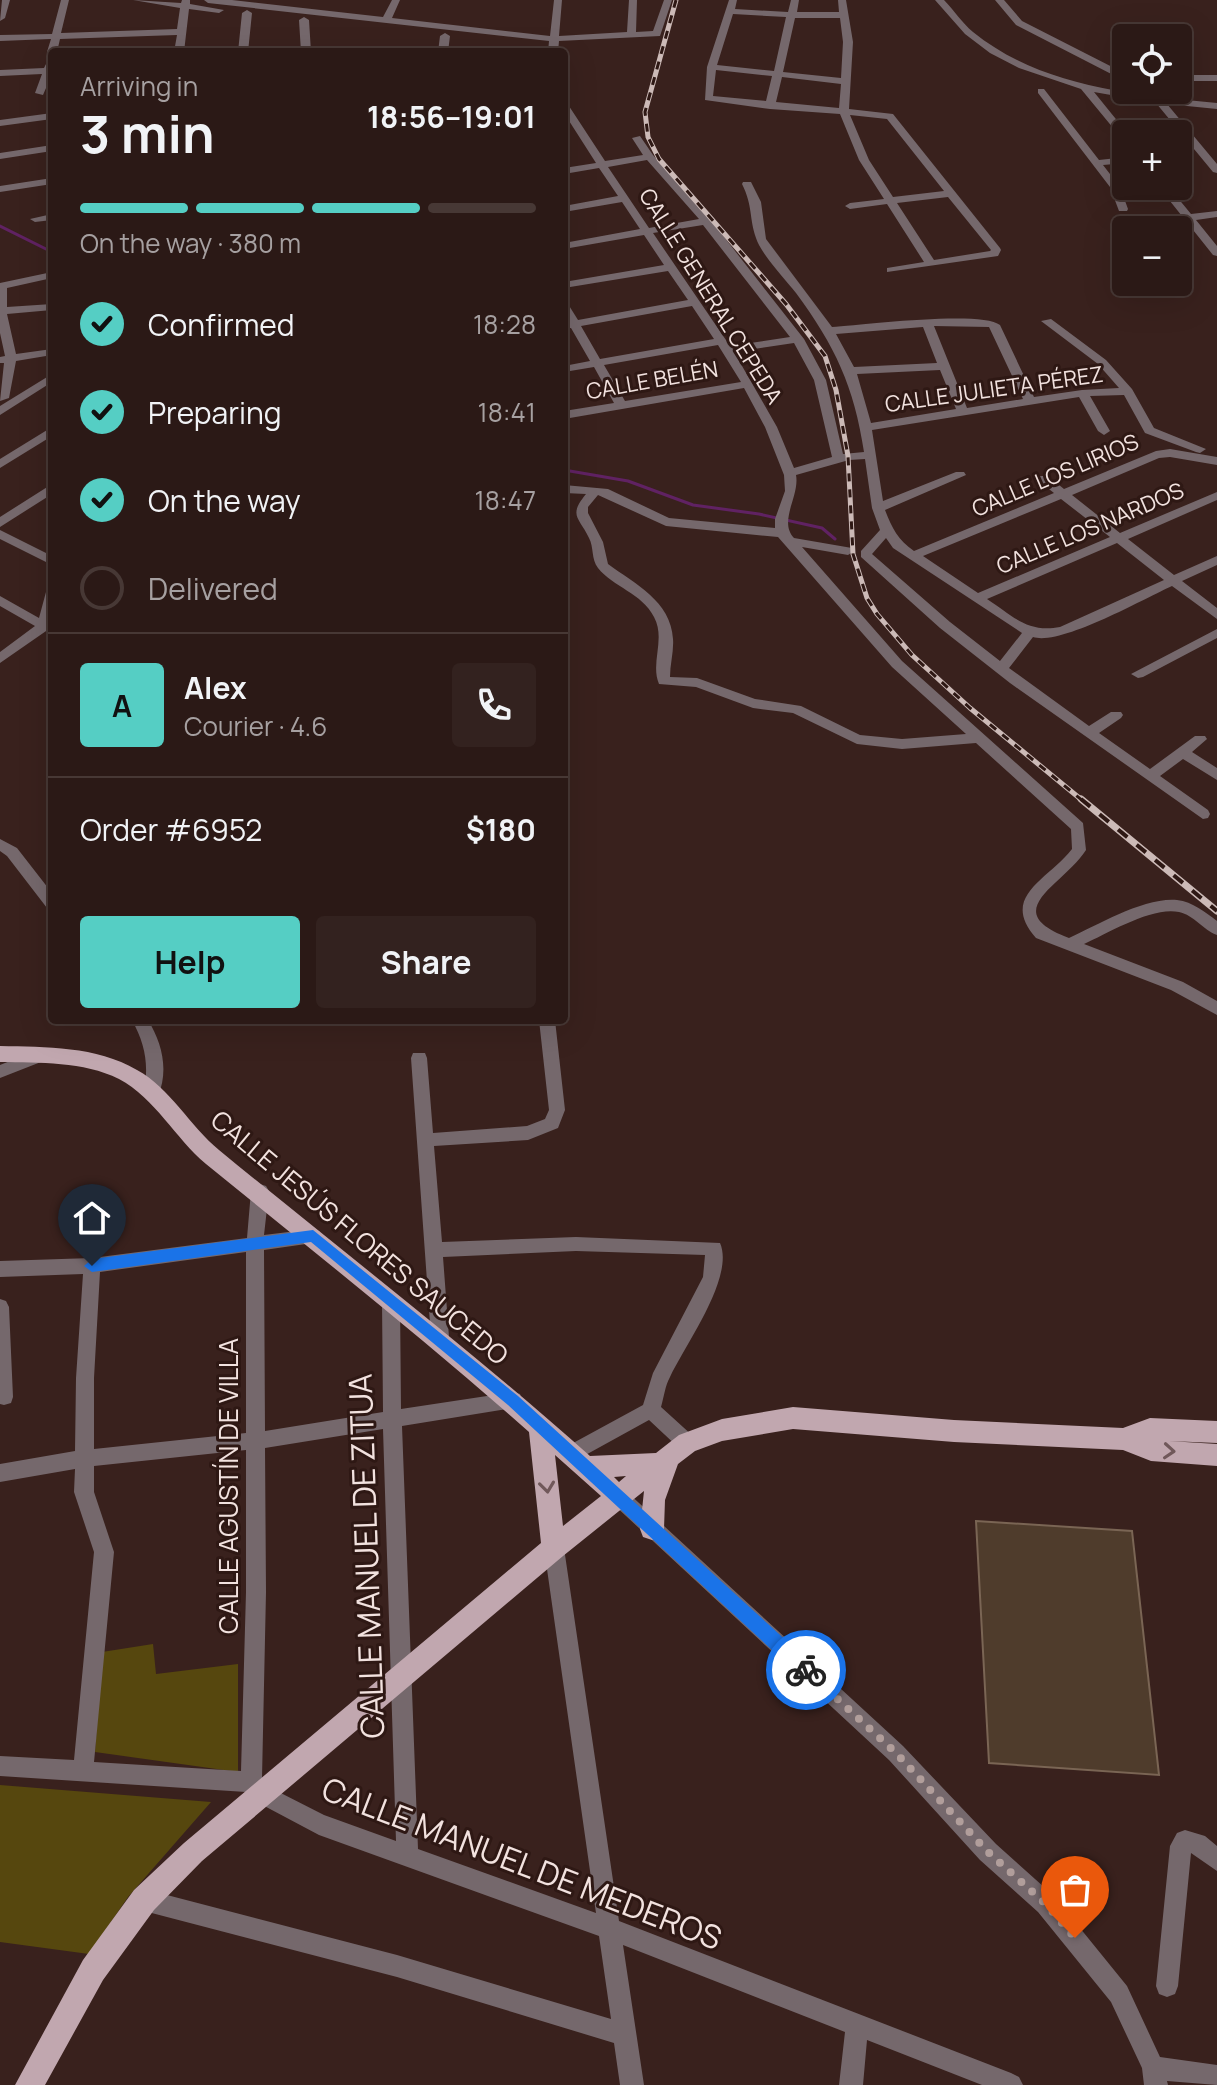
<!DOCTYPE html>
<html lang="en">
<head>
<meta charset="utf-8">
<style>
  body { margin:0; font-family:Manrope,sans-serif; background:#33221f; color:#f1f3f6; height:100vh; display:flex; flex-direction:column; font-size:30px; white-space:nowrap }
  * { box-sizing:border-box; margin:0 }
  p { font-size:26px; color:#a6a0a1 }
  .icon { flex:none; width:44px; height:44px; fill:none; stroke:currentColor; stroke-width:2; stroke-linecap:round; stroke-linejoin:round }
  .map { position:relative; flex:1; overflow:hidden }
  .side { position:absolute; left:48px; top:48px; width:520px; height:976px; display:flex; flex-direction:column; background:#2b1916; border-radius:8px; box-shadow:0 8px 32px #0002,0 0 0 2px #473835 }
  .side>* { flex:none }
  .fabs { position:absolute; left:1112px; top:24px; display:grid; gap:16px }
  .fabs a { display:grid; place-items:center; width:80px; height:80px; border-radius:8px; background:#2b1916; box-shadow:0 8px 32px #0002,0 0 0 2px #473835; font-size:40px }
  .pin { position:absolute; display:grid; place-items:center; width:68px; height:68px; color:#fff; margin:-82px -34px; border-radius:50% 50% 50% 0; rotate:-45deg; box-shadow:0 0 8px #0007 }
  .pin .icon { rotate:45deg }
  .courier { position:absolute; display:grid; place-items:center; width:80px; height:80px; margin:-40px; border:6px solid #1a73e8; border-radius:50%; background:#fff; color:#222; box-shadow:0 2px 10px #0007 }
  .overview em { font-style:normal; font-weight:700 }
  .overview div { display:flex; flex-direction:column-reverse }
  .overview { display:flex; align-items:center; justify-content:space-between; height:136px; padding:0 32px }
  h1 { font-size:52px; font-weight:700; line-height:60px }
  .bar { display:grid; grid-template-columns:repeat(4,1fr); gap:12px 8px; align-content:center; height:96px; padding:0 32px }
  .bar i { height:10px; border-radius:6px; background:#473835 }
  .bar .active { background:#55cec4 }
  .bar p { grid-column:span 4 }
  .line { display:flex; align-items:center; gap:20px; padding:0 32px; border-top:2px solid #473835 }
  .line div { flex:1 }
  .round { display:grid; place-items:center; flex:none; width:84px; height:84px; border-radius:8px; background:#33221f }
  ol { padding:0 32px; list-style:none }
  li { display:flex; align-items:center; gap:24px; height:88px }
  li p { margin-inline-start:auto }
  li .icon { padding:8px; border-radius:50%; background:#55cec4; color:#111; stroke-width:4 }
  li:last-child { color:#a6a0a1 }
  li i { width:44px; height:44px; border:4px solid #473835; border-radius:50% }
  .action { display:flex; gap:16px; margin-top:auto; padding:16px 32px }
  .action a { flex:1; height:92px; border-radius:8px; background:#55cec4; color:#111; font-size:32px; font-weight:700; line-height:92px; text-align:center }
  .action a+a { background:#33221f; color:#f1f3f6 }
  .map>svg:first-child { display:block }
</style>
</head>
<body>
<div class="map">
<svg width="1217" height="2085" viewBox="0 0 1217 2085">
  <rect width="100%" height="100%" fill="#39211d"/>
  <path fill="#56470e" d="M153 1644 156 1674 238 1664V1772L95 1752 102 1652Z
    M0 1785 211 1802 128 1897 89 1954 0 1942Z"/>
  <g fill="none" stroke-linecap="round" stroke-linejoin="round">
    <path stroke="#602263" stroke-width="3" d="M0 226 52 252
      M564 470 628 481 693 505 759 514 822 528 835 539"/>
  </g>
  <path fill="#4f3c2c" stroke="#7a6554" stroke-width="2" d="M976 1521 1132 1531 1159 1775 989 1763Z"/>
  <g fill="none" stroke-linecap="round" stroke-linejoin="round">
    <path fill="#75686c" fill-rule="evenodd" d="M2 0H10L5 18 0 21Z
      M61 0H69L61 33 177 29 180 8 133 0 181 3 182 0H190V4L224 10 219 13 189 9 184 52H174L177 35 60 39 57 52H52V55L47 52 51 39 0 41V35L52 34Z
      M204 0H232L383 17 392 0H400L392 18 550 36 554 0H562L559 36 627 32 629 0H637L636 32 653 31 664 0H672L660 36 559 41 558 52H548L549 41 208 3Z
      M729 0H737L735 9 788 12 791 0H799L797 12H839L838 0H846L853 42 849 109 893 114 1000 248 1001 250 998 256 887 272V268L924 262 887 204 850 209 845 206 850 203 884 199 859 160 840 114 770 109 705 100 707 67ZM733 14 786 17 774 71 717 65ZM795 18H840L843 42 841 78 783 72ZM716 70 772 76 766 101 713 96ZM782 77 841 84 839 108 776 102ZM850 115 887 119 944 191 893 197 869 160ZM948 197 991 250 990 251 934 260 897 203Z
      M935 0H944C954 10 962 23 973 32 1041 87 1133 95 1217 103V109L1167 104 1217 164V173L1213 172 1156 103 1094 92 1128 134 1126 141 1123 140 1081 89 1019 68 990 53 965 34Z
      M995 0H1004L1022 21 1126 74V79H1121L1016 25Z
      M247 10 252 13 248 52H238L242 13Z
      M304 17 309 20 311 52H301L299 20Z
      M445 33 450 36 448 52H438L440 36Z
      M47 62H52V74L43 95 35 93 42 74 0 76V70L44 68Z
      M1178 75H1217V81H1178Z
      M1038 89H1044L1099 160 1126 157V163L1103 165 1120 187 1128 209 1127 211H1119L1110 187 1038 93Z
      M564 102 567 103 605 161 643 155 632 138 640 136 653 155 710 219 804 339 826 380 843 454 864 452C854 386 835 346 796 293 785 279 761 254 756 238 749 218 753 206 742 184L743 182H751L761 202 766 239 832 327C861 325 982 310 1000 325L1034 397 1082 390 1119 388 1098 364 1041 321 1051 319 1106 360 1132 389 1154 428 1206 449 1200 453 1196 452 1145 433 1124 395 1090 396 1110 431 1104 435 1098 431 1079 397 872 430 883 501 956 472H964L966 475 885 510C892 528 898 540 914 551L1054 493 1040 482V476H1048L1064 489 1156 451 1170 449 1217 457V465L1170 457 1159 458 1072 495 1120 533 1217 492V500L1128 539 1174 575 1217 556V565L1182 581 1217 608V619L1172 586C1143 599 1061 646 1033 637L1009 668 1089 726 1111 712H1121L1123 715 1121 718 1099 733 1150 769 1195 736H1205L1207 739 1192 752 1217 768V780L1183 759 1160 776 1208 810 1210 814 1208 818 1203 819 1010 683 940 628 861 557V551L880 530 872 508 865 459 849 460 796 475C800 496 778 521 794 538L852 548 854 551 848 555 802 547 902 661 1083 823 1086 850C1064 885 996 911 1069 938 1098 925 1144 897 1177 900 1193 902 1205 912 1217 921V935C1203 930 1194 915 1179 912 1153 906 1108 933 1084 944L1183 982 1217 1001V1015L1171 990 1036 938C999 896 1048 880 1072 849L1071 829 976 743 902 749 857 744 793 713 753 708 696 687 659 684C650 663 666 639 654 617 642 593 613 587 598 568 591 559 594 547 589 538 579 517 568 516 586 494L564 493V485L608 489 669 518 775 528V519L785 491 784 475 765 427 744 388 564 419V411L614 403 594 367 564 372V366L590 361 571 328 564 329V323L568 322 564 316V303L568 304 578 320 688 300 668 271 564 288V282L664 265 644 235 564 249V243L640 229 622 202 564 212V206L618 196 599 168 564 174V168L596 163 564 113ZM647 160 699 219 649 228 608 167ZM703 225 790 337 730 346 653 233ZM692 306 714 339 600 359 581 326ZM934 326 989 327 1023 399 967 408ZM923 327 937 363 854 367 836 334ZM794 343 814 380 832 457 794 468 777 427 734 352ZM718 345 741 382 625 401 604 365ZM940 370 956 409 871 423 857 374ZM598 495 666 526 778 537 892 667 966 734 902 739 860 735 801 706 755 699 697 678 670 677C670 664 674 651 673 639 671 601 635 584 608 564L603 542 588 513V507ZM1061 499 1110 537 978 593 923 556ZM886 538 893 548 1022 633 1000 661 950 622 872 554ZM1117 543 1164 580 1060 627C1027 633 1013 616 987 599Z
      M52 113V119L0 126V120Z
      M52 145V151L0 159V153Z
      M52 178V184L0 192V186Z
      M1158 186H1168L1191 214 1217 211V217L1196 220 1217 246V256L1213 255Z
      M52 214V220L35 222 30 219Z
      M52 272V278L7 288V307L52 304V310L7 314 16 354 52 349V355L16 361 9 398 0 401 4 363H0V357L5 356 0 333V283Z
      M52 374V382L0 415V406Z
      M52 427V436L0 468V459Z
      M52 484V494L0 527V517Z
      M0 530 52 556V565L0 539Z
      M52 588V620L49 629 0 663V652L35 626 0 606V596L39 618 46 592Z
      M1217 629V638L1143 677 1138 678 1131 674Z
      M0 839 17 848 52 893V910L47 908 7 856 0 851Z
      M132 1020H148C162 1043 169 1070 158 1096H146L144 1091C149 1064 145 1044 132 1020Z
      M539 1020H555L565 1110 558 1128 528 1140 434 1146 442 1242 576 1237 720 1243C735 1277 685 1345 670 1377 665 1386 664 1397 661 1407L694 1437 696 1443 694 1449 687 1452 680 1449 649 1420 571 1463 564 1460 562 1454 564 1448 643 1405 653 1373 703 1277 705 1255 576 1251 443 1257 449 1337 446 1343 440 1345 434 1343 431 1337 411 1058 413 1053H425L427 1058 433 1133 527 1126 545 1119 549 1110Z
      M40 1049 46 1050 48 1055 46 1060 0 1078V1065Z
      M260 1184 266 1186 269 1191 264 1235 313 1229 319 1231 322 1236 319 1241 313 1243 264 1250 265 1431 383 1412 382 1301 385 1296 391 1293 397 1296 400 1301 401 1409 513 1392 520 1394 522 1400 520 1406 513 1408 402 1426 418 1849 596 1913 544 1548 547 1541 554 1539 561 1541 564 1548 619 1921 1011 2073 1019 2077 1023 2085H982L867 2040 863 2085H839L845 2032 623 1945 644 2085H620L614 2043 397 1977 144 1911 136 1908 133 1900 136 1892 144 1889 397 1955 611 2019 599 1936 319 1835 253 1800 246 1792 0 1776V1756L74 1760 94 1552 74 1492 75 1469 0 1482V1464L75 1451 76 1378 83 1274 0 1277V1261L92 1258 247 1238 251 1191 254 1186ZM246 1252V1433L94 1449V1378L100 1272ZM383 1429 396 1841 324 1815 267 1786 262 1778 266 1592 265 1448ZM246 1450V1592L241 1771 94 1762 114 1552 94 1492V1466Z
      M0 1299 6 1301 9 1307 13 1397 11 1403 4 1405 0 1404Z
      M619 1488 626 1491 903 1746 996 1844 1054 1896 1127 1986 1160 2057 1217 2065V2085L1167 2081 1168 2085H1144L1142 2068 1111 2002 1038 1912 980 1860 889 1760 612 1503 609 1497 612 1491Z
      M1185 1830 1205 1836 1217 1846V1871L1191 1853 1178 1986 1175 1994 1167 1997 1159 1994 1156 1986 1170 1846 1177 1833Z"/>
    <path fill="#c1a7af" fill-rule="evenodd" d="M0 1046C46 1047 96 1046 137 1070 170 1088 190 1126 219 1150 343 1252 470 1349 590 1456L656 1453 679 1435 722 1419 793 1407 954 1420 1123 1428 1150 1418 1217 1421V1443L1169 1441 1217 1444V1466L1151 1461 1123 1450 954 1442 793 1429 722 1441 695 1451 678 1464 665 1500 664 1529 661 1537 652 1540 643 1537 640 1529 644 1491 563 1556 202 1861 154 1910 103 1980 45 2085H15L83 1960 134 1890 184 1843 541 1543 529 1432C424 1339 314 1252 206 1164 175 1138 155 1098 119 1079 83 1061 40 1063 0 1062ZM555 1455 601 1496 563 1526ZM626 1476 619 1482 614 1477Z"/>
    <g stroke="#ccbab7" stroke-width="5">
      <path id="rail-far1" d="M676 0 645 112 648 137 659 159 786 304 825 356 836 390 848 456 853 554 867 598 877 614 912 655 970 708 1083 801"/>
    </g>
    <g stroke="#ccbab7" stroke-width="7">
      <path id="rail" d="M1081 799 1217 911"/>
    </g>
    <use href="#rail-far1" stroke="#2e1814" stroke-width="3" stroke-dasharray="8" stroke-linecap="butt"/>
    <use href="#rail" stroke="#2e1814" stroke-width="4" stroke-dasharray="12" stroke-linecap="butt"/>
  </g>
  <defs><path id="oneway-chevron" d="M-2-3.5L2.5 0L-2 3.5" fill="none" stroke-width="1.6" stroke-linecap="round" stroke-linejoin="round" transform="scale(2)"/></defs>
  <g stroke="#70585a">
    <use href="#oneway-chevron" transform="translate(1169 1451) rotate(4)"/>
    <use href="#oneway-chevron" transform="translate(547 1487) rotate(83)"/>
  </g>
  <path fill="#1a73e8" d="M313 1230 518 1396 812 1664 814 1670 812 1676 806 1678 800 1676 508 1405 311 1242 92 1272 84 1266 92 1259Z"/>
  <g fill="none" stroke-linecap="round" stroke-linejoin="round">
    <path stroke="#b19e9b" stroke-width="8" stroke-dasharray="0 14.4" d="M806 1670 896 1753 988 1852 1046 1904 1075 1938"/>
  </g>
  <g text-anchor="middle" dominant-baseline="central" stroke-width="6" stroke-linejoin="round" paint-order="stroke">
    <g font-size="22" fill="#f2e2df" stroke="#2e1814">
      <text transform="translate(711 296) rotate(58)">CALLE GENERAL CEPEDA</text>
      <text transform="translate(652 380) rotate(-10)">CALLE BELÉN</text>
      <text transform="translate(994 389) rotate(-8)">CALLE JULIETA PÉREZ</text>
      <text transform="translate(1055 475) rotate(-23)">CALLE LOS LIRIOS</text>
      <text transform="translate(1090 528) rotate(-23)">CALLE LOS NARDOS</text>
    </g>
    <g font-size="26" fill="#f2e2df" stroke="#2e1814">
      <text transform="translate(360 1237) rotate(40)">CALLE JESÚS FLORES SAUCEDO</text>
      <text transform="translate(228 1486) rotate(-90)">CALLE AGUSTÍN DE VILLA</text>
    </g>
    <g font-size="32" fill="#f2e2df" stroke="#2e1814">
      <text transform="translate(366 1556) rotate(-92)">CALLE MANUEL DE ZITUA</text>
      <text transform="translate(522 1863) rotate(21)">CALLE MANUEL DE MEDEROS</text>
    </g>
  </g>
</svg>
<div class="fabs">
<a><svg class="icon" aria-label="locate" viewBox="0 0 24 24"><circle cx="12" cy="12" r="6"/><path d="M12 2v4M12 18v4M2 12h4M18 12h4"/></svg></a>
<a>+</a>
<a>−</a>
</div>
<div class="pin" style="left:1075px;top:1938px;background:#ea580c"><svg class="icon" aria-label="bag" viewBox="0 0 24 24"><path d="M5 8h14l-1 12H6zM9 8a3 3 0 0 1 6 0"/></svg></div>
<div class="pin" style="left:92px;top:1266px;background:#1f2937"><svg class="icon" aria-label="home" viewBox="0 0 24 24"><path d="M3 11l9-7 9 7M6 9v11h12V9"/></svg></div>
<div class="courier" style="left:806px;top:1670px"><svg class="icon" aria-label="bike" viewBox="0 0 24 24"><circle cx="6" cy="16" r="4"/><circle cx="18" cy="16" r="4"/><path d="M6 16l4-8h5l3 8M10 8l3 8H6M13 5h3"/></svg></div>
<section class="side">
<div class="overview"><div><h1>3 min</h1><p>Arriving in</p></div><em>18:56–19:01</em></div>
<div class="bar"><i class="active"></i><i class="active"></i><i class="active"></i><i></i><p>On the way · 380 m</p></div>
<ol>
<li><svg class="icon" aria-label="check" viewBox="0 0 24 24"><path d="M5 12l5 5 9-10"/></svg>Confirmed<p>18:28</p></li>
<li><svg class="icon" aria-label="check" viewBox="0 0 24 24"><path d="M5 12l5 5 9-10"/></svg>Preparing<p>18:41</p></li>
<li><svg class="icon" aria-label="check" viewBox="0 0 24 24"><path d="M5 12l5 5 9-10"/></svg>On the way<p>18:47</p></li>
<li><i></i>Delivered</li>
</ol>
<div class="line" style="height:144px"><b class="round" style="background:#55cec4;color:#111">A</b><div><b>Alex</b><p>Courier · 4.6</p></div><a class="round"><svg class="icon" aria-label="phone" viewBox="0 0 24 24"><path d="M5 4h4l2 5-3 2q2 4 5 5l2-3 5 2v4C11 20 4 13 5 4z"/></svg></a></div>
<div class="line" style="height:104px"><div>Order #6952</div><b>$180</b></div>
<div class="action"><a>Help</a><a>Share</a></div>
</section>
</div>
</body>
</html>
